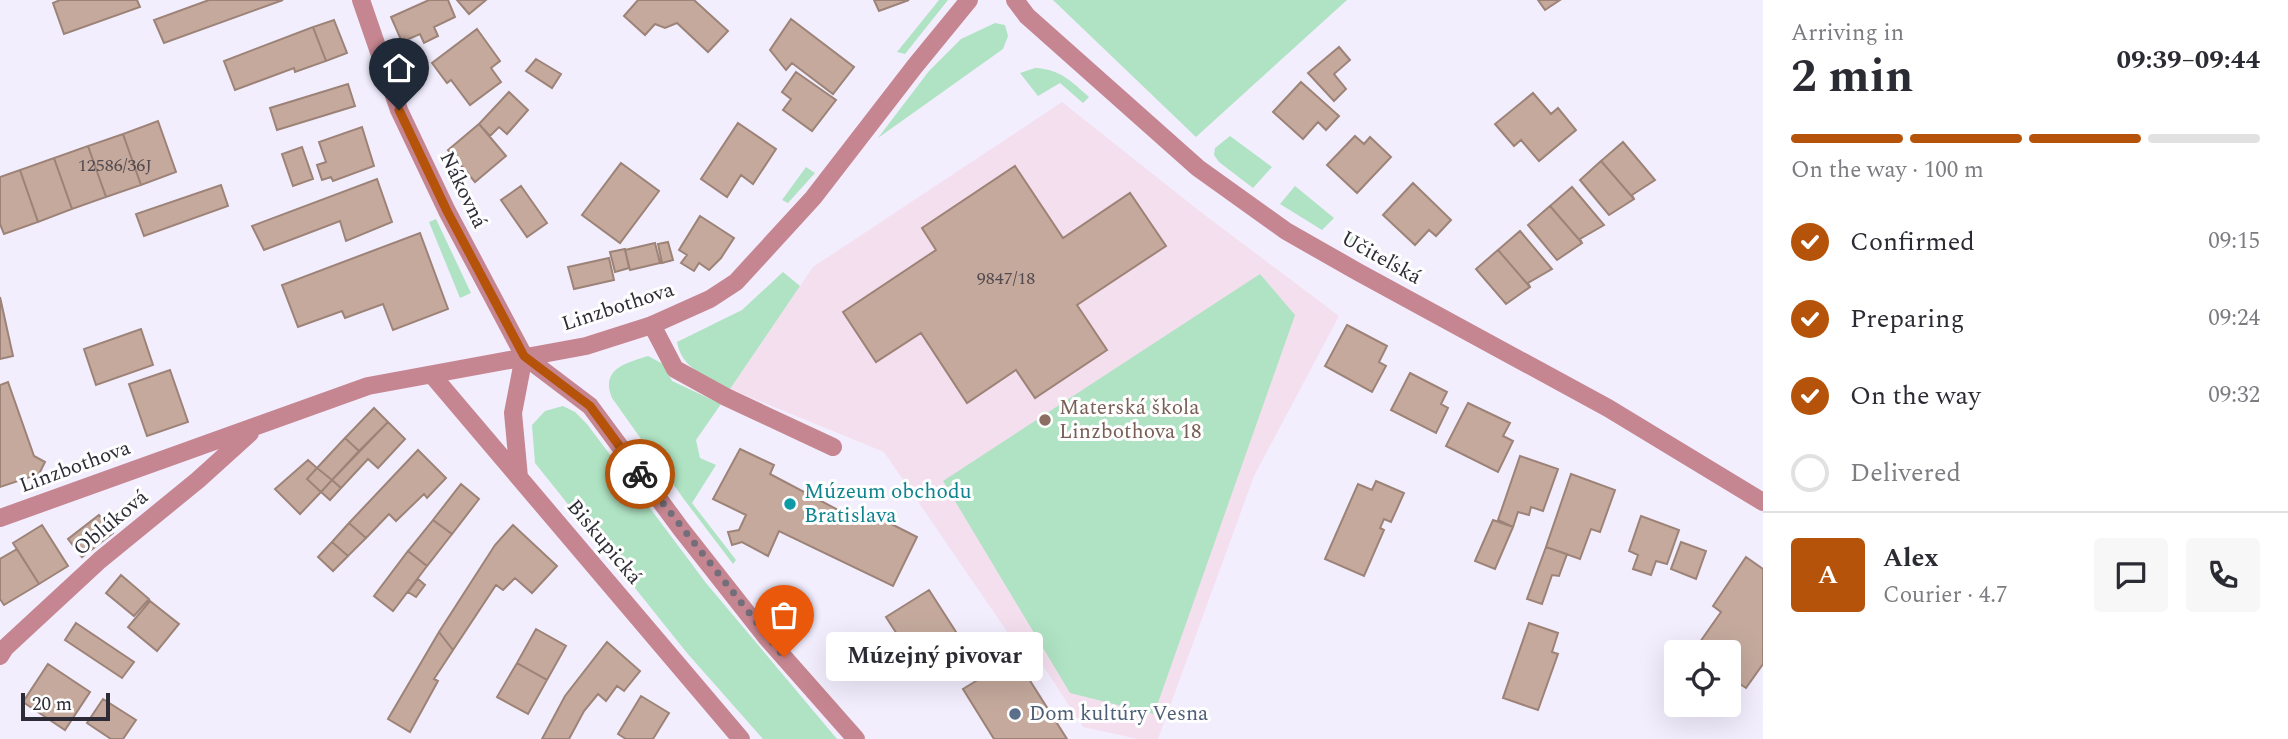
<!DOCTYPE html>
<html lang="en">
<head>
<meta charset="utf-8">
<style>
  body { margin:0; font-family:Spectral,serif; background:#f7f7f7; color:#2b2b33; height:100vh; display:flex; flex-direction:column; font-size:26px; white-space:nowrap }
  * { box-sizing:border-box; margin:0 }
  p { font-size:23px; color:#7c7c81 }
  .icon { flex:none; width:38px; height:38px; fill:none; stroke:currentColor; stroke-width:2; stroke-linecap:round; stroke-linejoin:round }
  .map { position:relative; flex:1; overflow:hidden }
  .sheet { display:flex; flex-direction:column; background:#fff; width:525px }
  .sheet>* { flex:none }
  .tools { position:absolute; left:1664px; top:640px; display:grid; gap:14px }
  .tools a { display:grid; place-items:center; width:77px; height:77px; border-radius:7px; background:#fff; box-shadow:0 7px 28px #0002; font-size:35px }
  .scale { position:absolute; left:21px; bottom:18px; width:89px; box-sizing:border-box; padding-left:7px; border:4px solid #2d2b35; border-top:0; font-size:19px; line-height:24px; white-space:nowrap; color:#2d2b35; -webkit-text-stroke:5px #fefefe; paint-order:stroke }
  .pin { position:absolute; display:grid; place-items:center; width:60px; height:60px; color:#fff; margin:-72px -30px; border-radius:50% 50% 50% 0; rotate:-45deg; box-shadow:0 0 7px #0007 }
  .pin .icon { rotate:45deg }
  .courier { position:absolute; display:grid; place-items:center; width:70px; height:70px; margin:-35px; border:5px solid #b45309; border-radius:50%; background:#fff; color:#222; box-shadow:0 2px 9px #0007 }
  .bubble { position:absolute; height:49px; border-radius:7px; background:#fff; box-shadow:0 7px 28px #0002; font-size:23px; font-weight:700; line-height:49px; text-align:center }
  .overview em { font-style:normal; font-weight:700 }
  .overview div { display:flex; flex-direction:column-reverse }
  .overview { display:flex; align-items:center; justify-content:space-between; height:119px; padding:0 28px }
  h1 { font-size:46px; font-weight:700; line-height:52px }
  .bar { display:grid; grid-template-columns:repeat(4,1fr); gap:10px 7px; align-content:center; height:84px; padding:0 28px }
  .bar i { height:9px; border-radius:5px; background:#e1e1e2 }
  .bar .selected { background:#b45309 }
  .bar p { grid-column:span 4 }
  .line { display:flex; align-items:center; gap:18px; padding:0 28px; border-top:2px solid #e1e1e2 }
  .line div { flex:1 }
  .round { display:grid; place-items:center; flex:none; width:74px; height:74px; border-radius:7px; background:#f7f7f7 }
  ol { padding:0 28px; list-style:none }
  li { display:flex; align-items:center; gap:21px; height:77px }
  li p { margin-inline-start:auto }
  li .icon { padding:7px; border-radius:50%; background:#b45309; color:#fff; stroke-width:4 }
  li:last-child { color:#7c7c81 }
  li i { width:38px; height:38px; border:4px solid #e1e1e2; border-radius:50% }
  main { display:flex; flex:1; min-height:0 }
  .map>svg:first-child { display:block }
</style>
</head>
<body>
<main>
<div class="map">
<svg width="1763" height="739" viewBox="0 0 1763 739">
  <rect width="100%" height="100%" fill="#f2eefe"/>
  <path fill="#f4dfee" d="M1062 102 1202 213 1339 316 1254 476 1158 739H1138L1083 727 1029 644 1019 649 884 452 730 389 813 267Z"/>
  <path fill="#afe3c3" d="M939 0H948L905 54 897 52Z
    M1053 0H1347L1196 137Z
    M995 23 1005 25 1008 36 1003 49 878 138 929 71 961 39Z
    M1035 68C1060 69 1071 81 1089 97L1083 103 1060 83 1038 96 1020 73Z
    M1230 136 1272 167 1253 188 1219 162 1214 155 1215 148Z
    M806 167 815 173 788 203 782 200Z
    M1295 186 1334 218 1322 230 1280 204Z
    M436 219 471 293 460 298 429 222Z
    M1353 230 1394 263 1388 268 1343 242Z
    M783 272 800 286 730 389C708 377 682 370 677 342L742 310Z
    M1260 274 1295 315 1154 714 1070 693 943 481Z
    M648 356 663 364 672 381 721 404 696 440 700 458 716 465 692 503 736 560 733 564 683 498 612 398C600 369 626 363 648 356Z
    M563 406 575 412 587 424 706 583 837 739H763L687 653 535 463 532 425 545 411Z"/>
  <path fill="#c5a99d" stroke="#9d8377" stroke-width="2" d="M60 0H137L140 7 64 34 53 3Z
    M209 0H283L164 43 154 20Z
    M429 0H448L455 17 434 27 438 36 424 43 420 34 402 42 391 17Z
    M457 0H486L469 14Z
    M638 0H694L728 31 708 52 677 23 665 28 655 24 645 35 624 16Z
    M874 0H909L879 11Z
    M1538 0H1560L1545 10Z
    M791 19 854 67 833 94 792 63 786 70 770 50Z
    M334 20 347 53 326 61 313 27Z
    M313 27 326 61 295 72 294 68 235 90 224 61Z
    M477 29 500 61 491 68 501 82 470 105 451 80 447 83 432 63Z
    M1339 47 1350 60 1334 74 1346 89 1334 101 1308 73Z
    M536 59 561 74 552 88 526 71Z
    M796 72 836 100 812 131 783 110 791 99 782 92Z
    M1301 82 1339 116 1326 130 1318 122 1303 139 1273 112Z
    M348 84 355 106 277 130 270 108Z
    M509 92 528 110 507 134 499 127 490 136 479 124Z
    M1533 93 1551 114 1558 108 1576 130 1539 161 1521 140 1514 146 1495 124Z
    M158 121 176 172 141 185 123 134Z
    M738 123 776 149 753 184 741 175 727 197 701 179Z
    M479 124 506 156 475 182 448 150Z
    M362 127 374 166 333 181 331 177 322 180 317 165 326 162 319 142Z
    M123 134 141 185 106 197 88 146Z
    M1355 136 1364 144 1370 137 1391 157 1357 193 1327 165Z
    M1623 142 1655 180 1632 195 1634 199 1601 161Z
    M88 146 106 197 72 209 54 158Z
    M302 147 313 179 293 186 282 154Z
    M54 158 72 209 38 222 20 170Z
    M1601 161 1634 199 1609 215 1580 180Z
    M621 163 659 191 620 243 582 215Z
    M1015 166 1063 238 1130 193 1166 246 1077 305 1107 350 1035 398 1016 370 967 403 921 333 876 362 843 312 936 250 922 228Z
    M20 170 38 222 4 234 0 224V177Z
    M377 179 392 222 346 241 340 221 264 250 252 226Z
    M1413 183 1451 220 1436 236 1429 230 1415 245 1383 215Z
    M221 185 228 206 144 236 136 214Z
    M521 186 547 223 527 237 501 200Z
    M1572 187 1604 225 1580 239 1582 243 1550 206Z
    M1550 206 1582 243 1557 260 1528 225Z
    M700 216 734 238 721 258 709 270 699 263 694 271 681 263 687 255 679 250Z
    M1520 231 1552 269 1528 283 1530 287 1498 250Z
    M420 233 448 309 393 330 383 304 345 318 342 311 298 327 282 285Z
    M668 242 673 260 662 263 658 244Z
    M655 243 660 263 630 270 625 250Z
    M625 249 629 268 615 272 610 252Z
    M1498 250 1530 287 1506 304 1476 269Z
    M609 258 614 280 574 289 568 267Z
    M0 297 13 356 0 359Z
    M1347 325 1387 346 1379 362 1386 366 1372 392 1325 366Z
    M141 329 153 365 96 385 84 349Z
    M170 370 188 422 147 436 129 384Z
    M1410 373 1447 392 1441 404 1448 408 1436 433 1391 410Z
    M8 382 34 456 45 462 39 474 0 487V385Z
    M1468 403 1510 423 1503 436 1513 441 1498 472 1446 446Z
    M374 408 388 422 359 451 345 438Z
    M388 422 405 439 378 468 368 459 341 488 332 480Z
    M345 438 359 451 332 480 317 468Z
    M740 449 774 465 770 474 857 520 862 509 917 537 893 586 779 531 768 556 742 542 732 545 728 532 739 530 746 515 713 499Z
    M418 450 446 478 427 498 424 494 396 521 389 514 366 538 349 523Z
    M1520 456 1558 469 1543 511 1531 507 1529 515 1518 512 1513 527 1498 520Z
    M308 460 317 468 307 479 321 492 300 514 275 489Z
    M317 468 332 480 321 492 307 479Z
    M1571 474 1615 490 1600 532 1591 529 1580 559 1546 547Z
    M332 480 341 488 330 500 321 492Z
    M1376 481 1404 493 1391 522 1384 519 1380 528 1384 530 1364 576 1325 559 1358 484 1372 490Z
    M461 484 479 499 452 534 433 520Z
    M99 515 113 533 82 557 68 539Z
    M1641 516 1679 530 1667 564 1656 561 1651 575 1633 569 1638 555 1629 551Z
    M433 520 452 534 427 566 408 551Z
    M1493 520 1513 527 1495 569 1475 561Z
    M349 523 366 538 348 556 332 542Z
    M42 525 68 566 39 584 13 543Z
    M513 525 557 566 532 593 515 578 503 590 496 585 453 650 439 632 495 545Z
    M332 542 348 556 333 571 318 557Z
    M1681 542 1706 551 1696 579 1671 569Z
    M1546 547 1567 554 1559 576 1552 575 1542 604 1527 599Z
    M17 549 39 584 4 605 0 599V559Z
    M408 551 427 566 393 611 374 596Z
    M1746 557 1763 569V664L1746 688 1729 677V653L1693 652 1721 612 1713 606Z
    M121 575 149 599 134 616 106 593Z
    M418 579 425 585 416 597 408 592Z
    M929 590 956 632 913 659 886 617Z
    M150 601 179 624 157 651 128 627Z
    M76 623 134 662 122 678 65 640Z
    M1529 623 1558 633 1552 652 1558 654 1538 710 1503 698Z
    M536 629 566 646 547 680 517 663Z
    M439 632 453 650 434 679 438 681 410 732 388 719Z
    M607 642 640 671 624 691 617 686 606 701 598 694 584 711 569 739H542L565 696Z
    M1015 657 1067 739H994L963 689Z
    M517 663 547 680 528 714 497 697Z
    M48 664 90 692 65 730 23 702Z
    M641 696 669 713 653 739H626L618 734Z
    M103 699 136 720 123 739H111L87 723Z"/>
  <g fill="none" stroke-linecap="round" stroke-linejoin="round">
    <path stroke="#c68691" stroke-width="18" d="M652 325 675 369 726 397 833 447"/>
    <path stroke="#c68691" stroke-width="18" d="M361 0 399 110 447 211 524 356 590 406 681 529 766 637 856 739
      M1015 0 1027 16 1198 168 1286 231 1358 272 1608 408 1763 502
      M432 375 741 739
      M519 477 513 413 524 356
      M0 518 368 386 586 346 652 325 710 299 736 282 813 198 915 66 969 0
      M0 656 5 648 100 560 198 480 250 433"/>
  </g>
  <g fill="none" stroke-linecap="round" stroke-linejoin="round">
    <path stroke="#726f7b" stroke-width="7" stroke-dasharray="0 12.6" d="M640 474 784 657"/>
    <path stroke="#b45309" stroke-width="9" d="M399 110 447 211 524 356 590 406 640 474"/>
  </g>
  <circle fill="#8d6e63" stroke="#fefefe" stroke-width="2.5" cx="1045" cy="420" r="7"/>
  <circle fill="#0f9aa8" stroke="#fefefe" stroke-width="2.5" cx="790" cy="504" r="7"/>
  <circle fill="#5c6f8a" stroke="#fefefe" stroke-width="2.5" cx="1015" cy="714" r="7"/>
  <g text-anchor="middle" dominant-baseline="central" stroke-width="6" stroke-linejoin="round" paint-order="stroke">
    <g font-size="18" fill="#534a4f">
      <text x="115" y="165">12586/36J</text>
      <text x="1006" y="278">9847/18</text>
    </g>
    <g font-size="21" fill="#2d2b35" stroke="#fefefe">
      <text transform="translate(463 190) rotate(64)">Nákovná</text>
      <text transform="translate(1381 258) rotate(29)">Učiteľská</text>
      <text transform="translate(618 307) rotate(-18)">Linzbothova</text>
      <text transform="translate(75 467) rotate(-20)">Linzbothova</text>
      <text transform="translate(111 523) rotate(-40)">Oblúková</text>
      <text transform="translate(604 542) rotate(50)">Biskupická</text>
    </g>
    <g font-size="21" fill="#785e54" stroke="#fefefe" text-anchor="start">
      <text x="1059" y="408">Materská škola<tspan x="1059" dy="24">Linzbothova 18</tspan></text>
    </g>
    <g font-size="21" fill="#0d838f" stroke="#fefefe" text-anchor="start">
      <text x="804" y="492">Múzeum obchodu<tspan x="804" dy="24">Bratislava</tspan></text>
    </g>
    <g font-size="21" fill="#4e5e75" stroke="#fefefe" text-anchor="start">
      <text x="1029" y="714">Dom kultúry Vesna</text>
    </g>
  </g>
</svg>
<div class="tools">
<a><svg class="icon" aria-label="locate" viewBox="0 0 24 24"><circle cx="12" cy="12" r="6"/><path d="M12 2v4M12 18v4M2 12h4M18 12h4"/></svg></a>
</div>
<div class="scale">20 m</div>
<div class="pin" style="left:784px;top:657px;background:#ea580c"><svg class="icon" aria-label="bag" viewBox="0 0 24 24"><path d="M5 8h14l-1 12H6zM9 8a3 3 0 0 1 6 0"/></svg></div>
<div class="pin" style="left:399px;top:110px;background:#1f2937"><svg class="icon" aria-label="home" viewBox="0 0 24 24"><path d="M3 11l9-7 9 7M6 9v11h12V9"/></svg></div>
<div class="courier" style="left:640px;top:474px"><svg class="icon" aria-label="bike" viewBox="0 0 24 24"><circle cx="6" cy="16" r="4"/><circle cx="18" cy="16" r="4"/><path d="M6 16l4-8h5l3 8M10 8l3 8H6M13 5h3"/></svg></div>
<div class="bubble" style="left:826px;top:632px;width:217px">Múzejný pivovar</div>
</div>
<section class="sheet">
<div class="overview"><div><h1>2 min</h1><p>Arriving in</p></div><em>09:39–09:44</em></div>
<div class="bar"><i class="selected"></i><i class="selected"></i><i class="selected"></i><i></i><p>On the way · 100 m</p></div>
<ol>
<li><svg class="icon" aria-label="check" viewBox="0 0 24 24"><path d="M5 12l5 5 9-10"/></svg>Confirmed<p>09:15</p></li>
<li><svg class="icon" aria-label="check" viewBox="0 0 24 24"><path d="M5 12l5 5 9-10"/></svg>Preparing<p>09:24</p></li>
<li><svg class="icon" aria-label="check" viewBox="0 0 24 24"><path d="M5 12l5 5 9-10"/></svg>On the way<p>09:32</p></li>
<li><i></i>Delivered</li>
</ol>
<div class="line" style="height:126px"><b class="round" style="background:#b45309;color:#fff">A</b><div><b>Alex</b><p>Courier · 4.7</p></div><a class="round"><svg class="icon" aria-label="chat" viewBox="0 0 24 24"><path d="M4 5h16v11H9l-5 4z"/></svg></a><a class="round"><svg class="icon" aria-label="phone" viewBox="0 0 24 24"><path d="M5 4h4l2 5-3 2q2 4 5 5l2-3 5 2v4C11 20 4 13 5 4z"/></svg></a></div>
</section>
</main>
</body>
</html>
